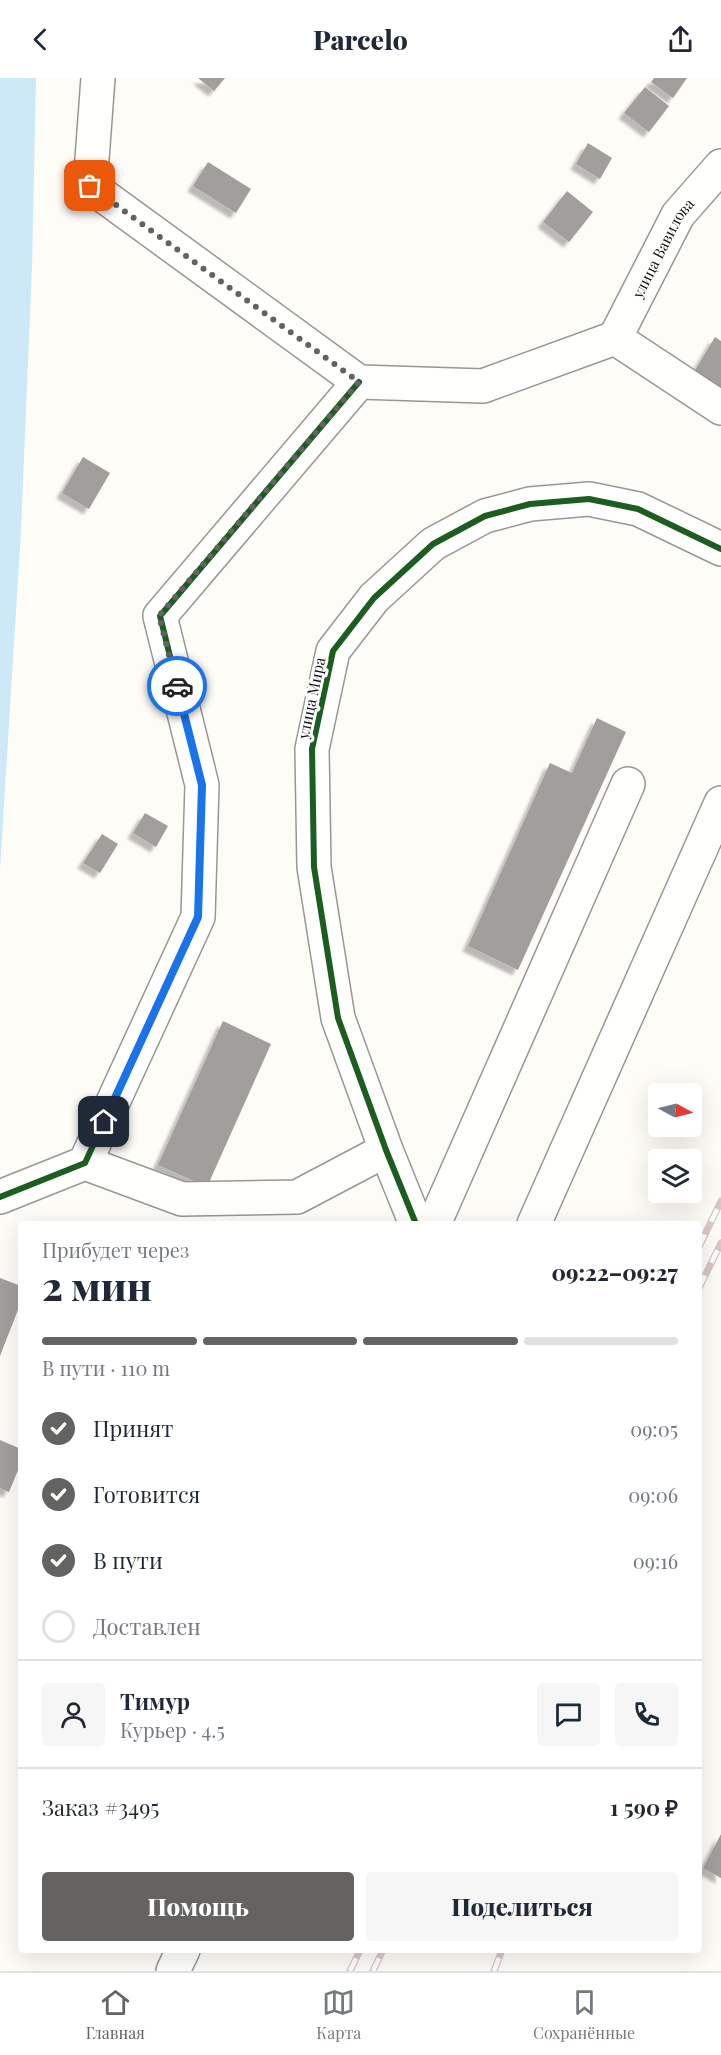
<!DOCTYPE html>
<html lang="ru">
<head>
<meta charset="utf-8">
<style>
  body { margin:0; font-family:"Playfair Display",serif; background:#f6f6f7; color:#1f2937; height:100vh; display:flex; flex-direction:column; font-size:22px; white-space:nowrap }
  * { box-sizing:border-box; margin:0 }
  p { font-size:20px; color:#747a83 }
  .icon { flex:none; width:33px; height:33px; fill:none; stroke:currentColor; stroke-width:2; stroke-linecap:round; stroke-linejoin:round }
  .map { position:relative; flex:1; overflow:hidden }
  .panel { position:absolute; left:18px; top:1143px; width:684px; height:732px; display:flex; flex-direction:column; background:#fff; border-radius:6px; box-shadow:0 6px 24px #0002 }
  .panel>* { flex:none }
  .needle { width:39px; rotate:97deg }
  .buttons { position:absolute; left:648px; top:1005px; display:grid; gap:12px }
  .buttons a { display:grid; place-items:center; width:54px; height:54px; border-radius:6px; background:#fff; box-shadow:0 6px 24px #0002; font-size:30px }
  .pin { position:absolute; display:grid; place-items:center; width:51px; height:51px; color:#fff; margin:-26px; border-radius:12px; box-shadow:0 3px 9px #0006 }
  .courier { position:absolute; display:grid; place-items:center; width:60px; height:60px; margin:-30px; border:4px solid #1a73e8; border-radius:50%; background:#fff; color:#222; box-shadow:0 2px 8px #0007 }
  .headline em { font-style:normal; font-weight:800 }
  .headline div { display:flex; flex-direction:column-reverse }
  .headline { display:flex; align-items:center; justify-content:space-between; height:102px; padding:0 24px }
  h1 { font-size:39px; font-weight:800; line-height:45px }
  .bar { display:grid; grid-template-columns:repeat(4,1fr); gap:9px 6px; align-content:center; height:72px; padding:0 24px }
  .bar i { height:8px; border-radius:4px; background:#e0e1e3 }
  .bar .active { background:#646362 }
  .bar p { grid-column:span 4 }
  .line { display:flex; align-items:center; gap:15px; padding:0 24px; border-top:2px solid #e0e1e3 }
  .line div { flex:1 }
  .round { display:grid; place-items:center; flex:none; width:63px; height:63px; border-radius:6px; background:#f6f6f7 }
  ol { padding:0 24px; list-style:none }
  li { display:flex; align-items:center; gap:18px; height:66px }
  li p { margin-inline-start:auto }
  li .icon { padding:6px; border-radius:50%; background:#646362; color:#fff; stroke-width:4 }
  li:last-child { color:#747a83 }
  li i { width:33px; height:33px; border:3px solid #e0e1e3; border-radius:50% }
  .button { display:flex; gap:12px; margin-top:auto; padding:12px 24px }
  .button a { flex:1; height:69px; border-radius:6px; background:#646362; color:#fff; font-size:24px; font-weight:800; line-height:69px; text-align:center }
  .button a+a { background:#f6f6f7; color:#1f2937 }
  header { display:flex; justify-content:space-between; align-items:center; height:78px; padding:0 24px; background:#fff; font-size:27px; font-weight:800 }
  .tabs { display:flex; justify-content:space-around; align-items:center; height:84px; border-top:2px solid #e0e1e3; background:#fff; font-size:16px; color:#747a83 }
  .tabs a { display:grid; justify-items:center; gap:3px }
  .tabs .active { color:#646362 }
  .map>svg:first-child { display:block }
</style>
</head>
<body>
<header><svg class="icon" aria-label="back" viewBox="0 0 24 24"><path d="M15 5l-7 7 7 7"/></svg>Parcelo<svg class="icon" aria-label="share" viewBox="0 0 24 24"><path d="M12 15V3M7 8l5-5 5 5M5 13v7h14v-7"/></svg></header>
<div class="map">
<svg width="721" height="1893" viewBox="0 0 721 1893">
  <defs>
    <filter id="shadow"><feDropShadow dx="-5.5" dy="5.5" stdDeviation="1.5" flood-color="#0004"/></filter>
  </defs>
  <rect width="100%" height="100%" fill="#fdfcf7"/>
  <path fill="#cde8f7" d="M0 0H36L32 189 21 452 0 791Z"/>
  <path fill="#a19f9c" filter="url(#shadow)" d="M198 0H225L214 13Z
    M654 0H687L673 20 651 4Z
    M645 9 669 28 649 54 624 35Z
    M588 65 612 80 600 101 576 86Z
    M208 84 251 111 236 135 193 108Z
    M567 113 593 134 569 164 543 144Z
    M715 259 721 263V311L694 294Z
    M83 379 110 395 89 431 62 415Z
    M597 640 626 654 518 892 468 868 550 685 572 695Z
    M145 735 168 748 156 769 133 755Z
    M102 756 118 766 100 795 83 785Z
    M223 943 271 966 207 1109 158 1087Z
    M0 1200 21 1208V1224L0 1278Z
    M0 1362 21 1371V1385L9 1414 0 1410Z
    M721 1756V1800L703 1790Z"/>
  <g fill="none" stroke-linecap="round" stroke-linejoin="round">
    <g stroke="#979795" stroke-width="36">
      <g id="minor">
        <path d="M98 0 90 108 359 304"/>
        <path id="s1" d="M615 260 678 137 721 88"/>
        <path d="M359 304 483 308 615 260 721 330"/>
        <path d="M85 1085 182 1121 297 1119 386 1072"/>
        <path d="M0 1119 85 1085 198 839 202 707 160 538 359 304"/>
        <path d="M416 1146 386 1072 338 940 314 789 312 671 333 573 374 520 433 466 485 438 530 426 589 421 638 431 721 471"/>
        <path d="M434 1146 628 706"/>
        <path d="M534 1146 721 725"/>
        <path d="M173 1893 183 1872"/>
      </g>
    </g>
    <use href="#minor" stroke="#fffffe" stroke-width="33"/>
    <g stroke="#d9c6c7" stroke-width="7">
      <path id="rail" d="M699 1169 721 1123
        M699 1210 721 1165
        M350 1893 360 1872
        M373 1893 383 1872
        M494 1893 502 1872"/>
    </g>
    <use href="#rail" stroke="#fff" stroke-width="4.5" stroke-dasharray="14" stroke-linecap="butt"/>
    <g stroke="#fff" stroke-width="10">
      <path id="cycleway" d="M0 1119 85 1085 198 839 202 707 160 538 359 304
        M416 1146 386 1072 338 940 314 789 312 671 333 573 374 520 433 466 485 438 530 426 589 421 638 431 721 471"/>
    </g>
    <use href="#cycleway" stroke="#1b5e20" stroke-width="6"/>
  </g>
  <g fill="none" stroke-linecap="round" stroke-linejoin="round">
    <path stroke="#646362" stroke-width="6" stroke-dasharray="0 10.8" d="M90 108 359 304 159 538 177 608"/>
    <path stroke="#1a73e8" stroke-width="8" d="M104 1044 198 839 202 707 177 608"/>
  </g>
  <g text-anchor="middle" dominant-baseline="central" stroke-width="6" stroke-linejoin="round" paint-order="stroke">
    <g font-size="15" fill="#111" stroke="#fff">
      <text stroke="none"><textPath href="#s1" startOffset="102">улица Вавилова</textPath></text>
      <text transform="translate(311 620) rotate(-78)">улица Мира</text>
    </g>
  </g>
</svg>
<div class="buttons">
<a><svg class="needle" viewBox="-14 -14 28 28"><path d="M0-13l5 13h-10z" fill="#e53935"/><path d="M0 13l5-13h-10z" fill="#747a83"/></svg></a>
<a><svg class="icon" aria-label="layers" viewBox="0 0 24 24"><path d="M12 4l9 5-9 5-9-5zM3 14l9 5 9-5"/></svg></a>
</div>
<div class="pin" style="left:90px;top:108px;background:#ea580c"><svg class="icon" aria-label="bag" viewBox="0 0 24 24"><path d="M5 8h14l-1 12H6zM9 8a3 3 0 0 1 6 0"/></svg></div>
<div class="pin" style="left:104px;top:1044px;background:#1f2937"><svg class="icon" aria-label="home" viewBox="0 0 24 24"><path d="M3 11l9-7 9 7M6 9v11h12V9"/></svg></div>
<div class="courier" style="left:177px;top:608px"><svg class="icon" aria-label="car" viewBox="0 0 24 24"><path d="M5 17H2v-5l4-1 3-4h7l3 4 3 1v5h-3M9 17h6M6 11h13"/><circle cx="7" cy="17" r="2"/><circle cx="17" cy="17" r="2"/></svg></div>
<section class="panel">
<div class="headline"><div><h1>2 мин</h1><p>Прибудет через</p></div><em>09:22–09:27</em></div>
<div class="bar"><i class="active"></i><i class="active"></i><i class="active"></i><i></i><p>В пути · 110 m</p></div>
<ol>
<li><svg class="icon" aria-label="check" viewBox="0 0 24 24"><path d="M5 12l5 5 9-10"/></svg>Принят<p>09:05</p></li>
<li><svg class="icon" aria-label="check" viewBox="0 0 24 24"><path d="M5 12l5 5 9-10"/></svg>Готовится<p>09:06</p></li>
<li><svg class="icon" aria-label="check" viewBox="0 0 24 24"><path d="M5 12l5 5 9-10"/></svg>В пути<p>09:16</p></li>
<li><i></i>Доставлен</li>
</ol>
<div class="line" style="height:108px"><a class="round"><svg class="icon" aria-label="person" viewBox="0 0 24 24"><circle cx="12" cy="8" r="4"/><path d="M4 21q1-7 8-7t8 7"/></svg></a><div><b>Тимур</b><p>Курьер · 4.5</p></div><a class="round"><svg class="icon" aria-label="chat" viewBox="0 0 24 24"><path d="M4 5h16v11H9l-5 4z"/></svg></a><a class="round"><svg class="icon" aria-label="phone" viewBox="0 0 24 24"><path d="M5 4h4l2 5-3 2q2 4 5 5l2-3 5 2v4C11 20 4 13 5 4z"/></svg></a></div>
<div class="line" style="height:78px"><div>Заказ #3495</div><b>1 590 ₽</b></div>
<div class="button"><a>Помощь</a><a>Поделиться</a></div>
</section>
</div>
<nav class="tabs">
<a class="active"><svg class="icon" aria-label="home" viewBox="0 0 24 24"><path d="M3 11l9-7 9 7M6 9v11h12V9"/></svg>Главная</a>
<a><svg class="icon" aria-label="map" viewBox="0 0 24 24"><path d="M3 6l6-2 6 2 6-2v14l-6 2-6-2-6 2zM9 4v14M15 6v14"/></svg>Карта</a>
<a><svg class="icon" aria-label="saved" viewBox="0 0 24 24"><path d="M7 4h10v16l-5-4-5 4z"/></svg>Сохранённые</a>
</nav>
</body>
</html>
